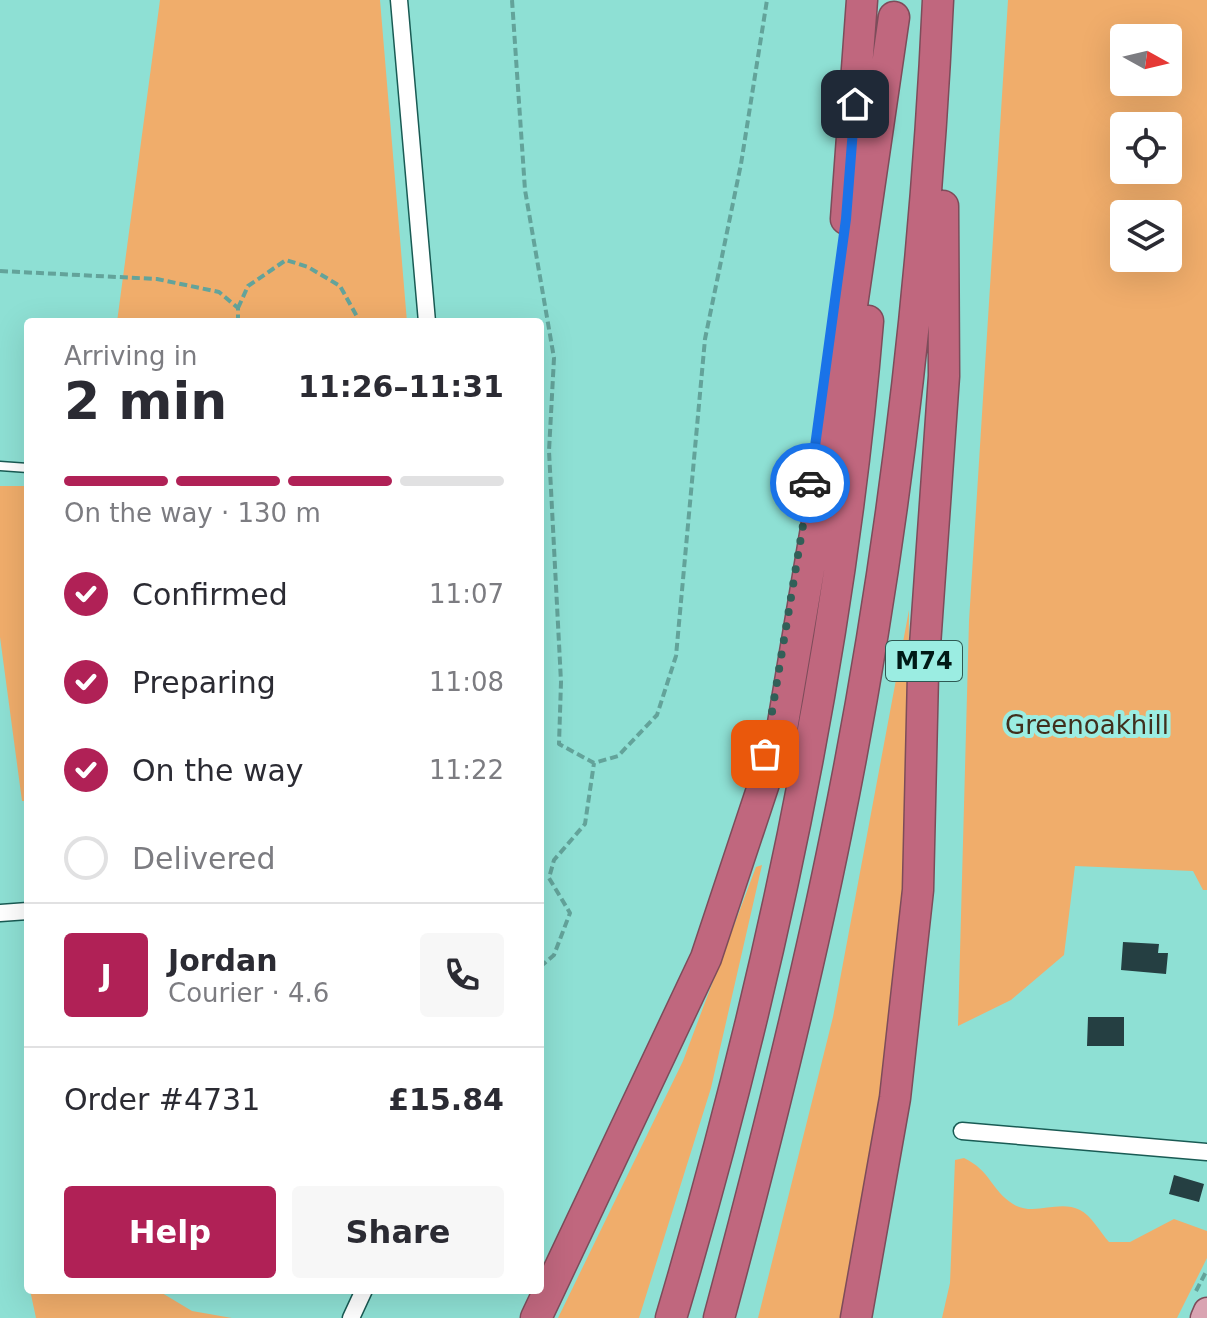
<!DOCTYPE html>
<html lang="en">
<head>
<meta charset="utf-8">
<style>
  body { margin:0; font-family:"DejaVu Sans",sans-serif; background:#f7f7f7; color:#2b2b33; height:100vh; display:flex; flex-direction:column; font-size:30px; white-space:nowrap }
  * { box-sizing:border-box; margin:0 }
  p { font-size:26px; color:#7c7c81 }
  .icon { flex:none; width:44px; height:44px; fill:none; stroke:currentColor; stroke-width:2; stroke-linecap:round; stroke-linejoin:round }
  .map { position:relative; flex:1; overflow:hidden }
  .panel { position:absolute; left:24px; top:318px; width:520px; height:976px; display:flex; flex-direction:column; background:#fff; border-radius:8px; box-shadow:0 8px 32px #0002 }
  .panel>* { flex:none }
  .needle { width:52px; rotate:98deg }
  .tools { position:absolute; left:1110px; top:24px; display:grid; gap:16px }
  .tools a { display:grid; place-items:center; width:72px; height:72px; border-radius:8px; background:#fff; box-shadow:0 8px 32px #0002; font-size:40px }
  .pin { position:absolute; display:grid; place-items:center; width:68px; height:68px; color:#fff; margin:-34px; border-radius:16px; box-shadow:0 4px 12px #0006 }
  .courier { position:absolute; display:grid; place-items:center; width:80px; height:80px; margin:-40px; border:6px solid #1a73e8; border-radius:50%; background:#fff; color:#222; box-shadow:0 2px 10px #0007 }
  .headline em { font-style:normal; font-weight:600 }
  .headline div { display:flex; flex-direction:column-reverse }
  .headline { display:flex; align-items:center; justify-content:space-between; height:136px; padding:0 40px }
  h1 { font-size:52px; font-weight:600; line-height:60px }
  .bar { display:grid; grid-template-columns:repeat(4,1fr); gap:12px 8px; align-content:center; height:96px; padding:0 40px }
  .bar i { height:10px; border-radius:6px; background:#e1e1e2 }
  .bar .active { background:#b02156 }
  .bar p { grid-column:span 4 }
  .line { display:flex; align-items:center; gap:20px; padding:0 40px; border-top:2px solid #e1e1e2 }
  .line div { flex:1 }
  .round { display:grid; place-items:center; flex:none; width:84px; height:84px; border-radius:8px; background:#f7f7f7 }
  ol { padding:0 40px; list-style:none }
  li { display:flex; align-items:center; gap:24px; height:88px }
  li p { margin-inline-start:auto }
  li .icon { padding:8px; border-radius:50%; background:#b02156; color:#fff; stroke-width:4 }
  li:last-child { color:#7c7c81 }
  li i { width:44px; height:44px; border:4px solid #e1e1e2; border-radius:50% }
  .action { display:flex; gap:16px; margin-top:auto; padding:16px 40px }
  .action a { flex:1; height:92px; border-radius:8px; background:#b02156; color:#fff; font-size:32px; font-weight:600; line-height:92px; text-align:center }
  .action a+a { background:#f7f7f7; color:#2b2b33 }
  .map>svg:first-child { display:block }
</style>
</head>
<body>
<div class="map">
<svg width="1207" height="1318" viewBox="0 0 1207 1318">
  <rect width="100%" height="100%" fill="#8ee0d4"/>
  <path fill="#f0ad6b" fill-rule="evenodd" d="M160 0H380L407 322H117Z
    M1008 0H1207V890H1203L1193 871 1075 866 1064 955 1011 1000 958 1026 969 621ZM1124 38H1168V82H1124ZM1124 126H1168V170H1124ZM1124 214H1168V258H1124Z
    M0 486H28V801H22L0 637Z
    M909 610 907 887 881 1124 847 1318H758L833 1017Z
    M762 865 711 1088 639 1318H558L683 1061 756 867Z
    M964 1158C991 1171 991 1190 1013 1204 1034 1217 1058 1199 1080 1210 1091 1215 1100 1232 1109 1242H1130L1174 1219 1207 1231V1258L1177 1318H942L950 1283 955 1160Z
    M30 1290H157L192 1311 232 1318H36Z"/>
  <path fill="#253f42" d="M1123 942 1159 944 1158 953H1168L1166 974 1121 970Z
    M1088 1017H1124V1046H1087Z
    M1174 1175 1204 1184 1199 1202 1169 1194Z"/>
  <g fill="none" stroke-linecap="round" stroke-linejoin="round">
    <g stroke="#195b54" stroke-width="11">
      <path id="lane" d="M0 466 28 468"/>
    </g>
    <g stroke="#195b54" stroke-width="19">
      <path id="street" d="M399 0 427 322
        M0 913 28 911
        M962 1131 1207 1152
        M351 1318 364 1290"/>
    </g>
    <g stroke="#7d4c5a" stroke-width="29">
      <path id="primary" d="M1204 1318 1207 1311"/>
    </g>
    <g stroke="#7d4c5a" stroke-width="33">
      <path id="highway" d="M846 219 862 0
        M536 1318 706 958 782 729 841 381 894 17
        M671 1318C767 994 840 658 868 321
        M719 1318C762 1158 803 997 836 834 892 560 925 280 938 0
        M856 1318 895 1098 918 890 923 674 944 376 943 206"/>
    </g>
    <path stroke="#63a39a" stroke-width="4" stroke-dasharray="8 4" stroke-linecap="butt" d="M512 0 525 190 554 358 549 451 561 682 559 744 594 763 618 756 657 715 676 656 705 339 741 164 767 0
      M0 271 157 279 219 292 238 308V322
      M238 308 248 286 286 260 308 267 340 286 360 322
      M540 967 554 955 570 913 549 878 554 860 585 824 594 763
      M1196 1291 1207 1270"/>
    <use href="#lane" stroke="#fff" stroke-width="8"/>
    <use href="#street" stroke="#fff" stroke-width="16"/>
    <use href="#primary" stroke="#d9a4b2" stroke-width="26"/>
    <use href="#highway" stroke="#c0677e" stroke-width="30"/>
  </g>
  <g fill="none" stroke-linecap="round" stroke-linejoin="round">
    <path stroke="#325f58" stroke-width="8" stroke-dasharray="0 14.4" d="M765 754 810 483"/>
    <path stroke="#1a73e8" stroke-width="10" d="M810 483 846 219 855 104"/>
  </g>
  <g text-anchor="middle" dominant-baseline="central" stroke-width="8" stroke-linejoin="round" paint-order="stroke">
    <rect fill="#9bede2" stroke="#2e5953" stroke-width="2" x="886" y="641" width="76" height="40" rx="6"/>
    <g font-size="24" font-weight="bold" fill="#001916">
      <text x="924" y="661">M74</text>
    </g>
    <g font-size="26" fill="#402f1d" stroke="#9bede2">
      <text x="1087" y="725">Greenoakhill</text>
    </g>
  </g>
</svg>
<div class="tools">
<a><svg class="needle" viewBox="-14 -14 28 28"><path d="M0-13l5 13h-10z" fill="#e53935"/><path d="M0 13l5-13h-10z" fill="#7c7c81"/></svg></a>
<a><svg class="icon" aria-label="locate" viewBox="0 0 24 24"><circle cx="12" cy="12" r="6"/><path d="M12 2v4M12 18v4M2 12h4M18 12h4"/></svg></a>
<a><svg class="icon" aria-label="layers" viewBox="0 0 24 24"><path d="M12 4l9 5-9 5-9-5zM3 14l9 5 9-5"/></svg></a>
</div>
<div class="pin" style="left:765px;top:754px;background:#ea580c"><svg class="icon" aria-label="bag" viewBox="0 0 24 24"><path d="M5 8h14l-1 12H6zM9 8a3 3 0 0 1 6 0"/></svg></div>
<div class="pin" style="left:855px;top:104px;background:#1f2937"><svg class="icon" aria-label="home" viewBox="0 0 24 24"><path d="M3 11l9-7 9 7M6 9v11h12V9"/></svg></div>
<div class="courier" style="left:810px;top:483px"><svg class="icon" aria-label="car" viewBox="0 0 24 24"><path d="M5 17H2v-5l4-1 3-4h7l3 4 3 1v5h-3M9 17h6M6 11h13"/><circle cx="7" cy="17" r="2"/><circle cx="17" cy="17" r="2"/></svg></div>
<section class="panel">
<div class="headline"><div><h1>2 min</h1><p>Arriving in</p></div><em>11:26–11:31</em></div>
<div class="bar"><i class="active"></i><i class="active"></i><i class="active"></i><i></i><p>On the way · 130 m</p></div>
<ol>
<li><svg class="icon" aria-label="check" viewBox="0 0 24 24"><path d="M5 12l5 5 9-10"/></svg>Confirmed<p>11:07</p></li>
<li><svg class="icon" aria-label="check" viewBox="0 0 24 24"><path d="M5 12l5 5 9-10"/></svg>Preparing<p>11:08</p></li>
<li><svg class="icon" aria-label="check" viewBox="0 0 24 24"><path d="M5 12l5 5 9-10"/></svg>On the way<p>11:22</p></li>
<li><i></i>Delivered</li>
</ol>
<div class="line" style="height:144px"><b class="round" style="background:#b02156;color:#fff">J</b><div><b>Jordan</b><p>Courier · 4.6</p></div><a class="round"><svg class="icon" aria-label="phone" viewBox="0 0 24 24"><path d="M5 4h4l2 5-3 2q2 4 5 5l2-3 5 2v4C11 20 4 13 5 4z"/></svg></a></div>
<div class="line" style="height:104px"><div>Order #4731</div><b>£15.84</b></div>
<div class="action"><a>Help</a><a>Share</a></div>
</section>
</div>
</body>
</html>
